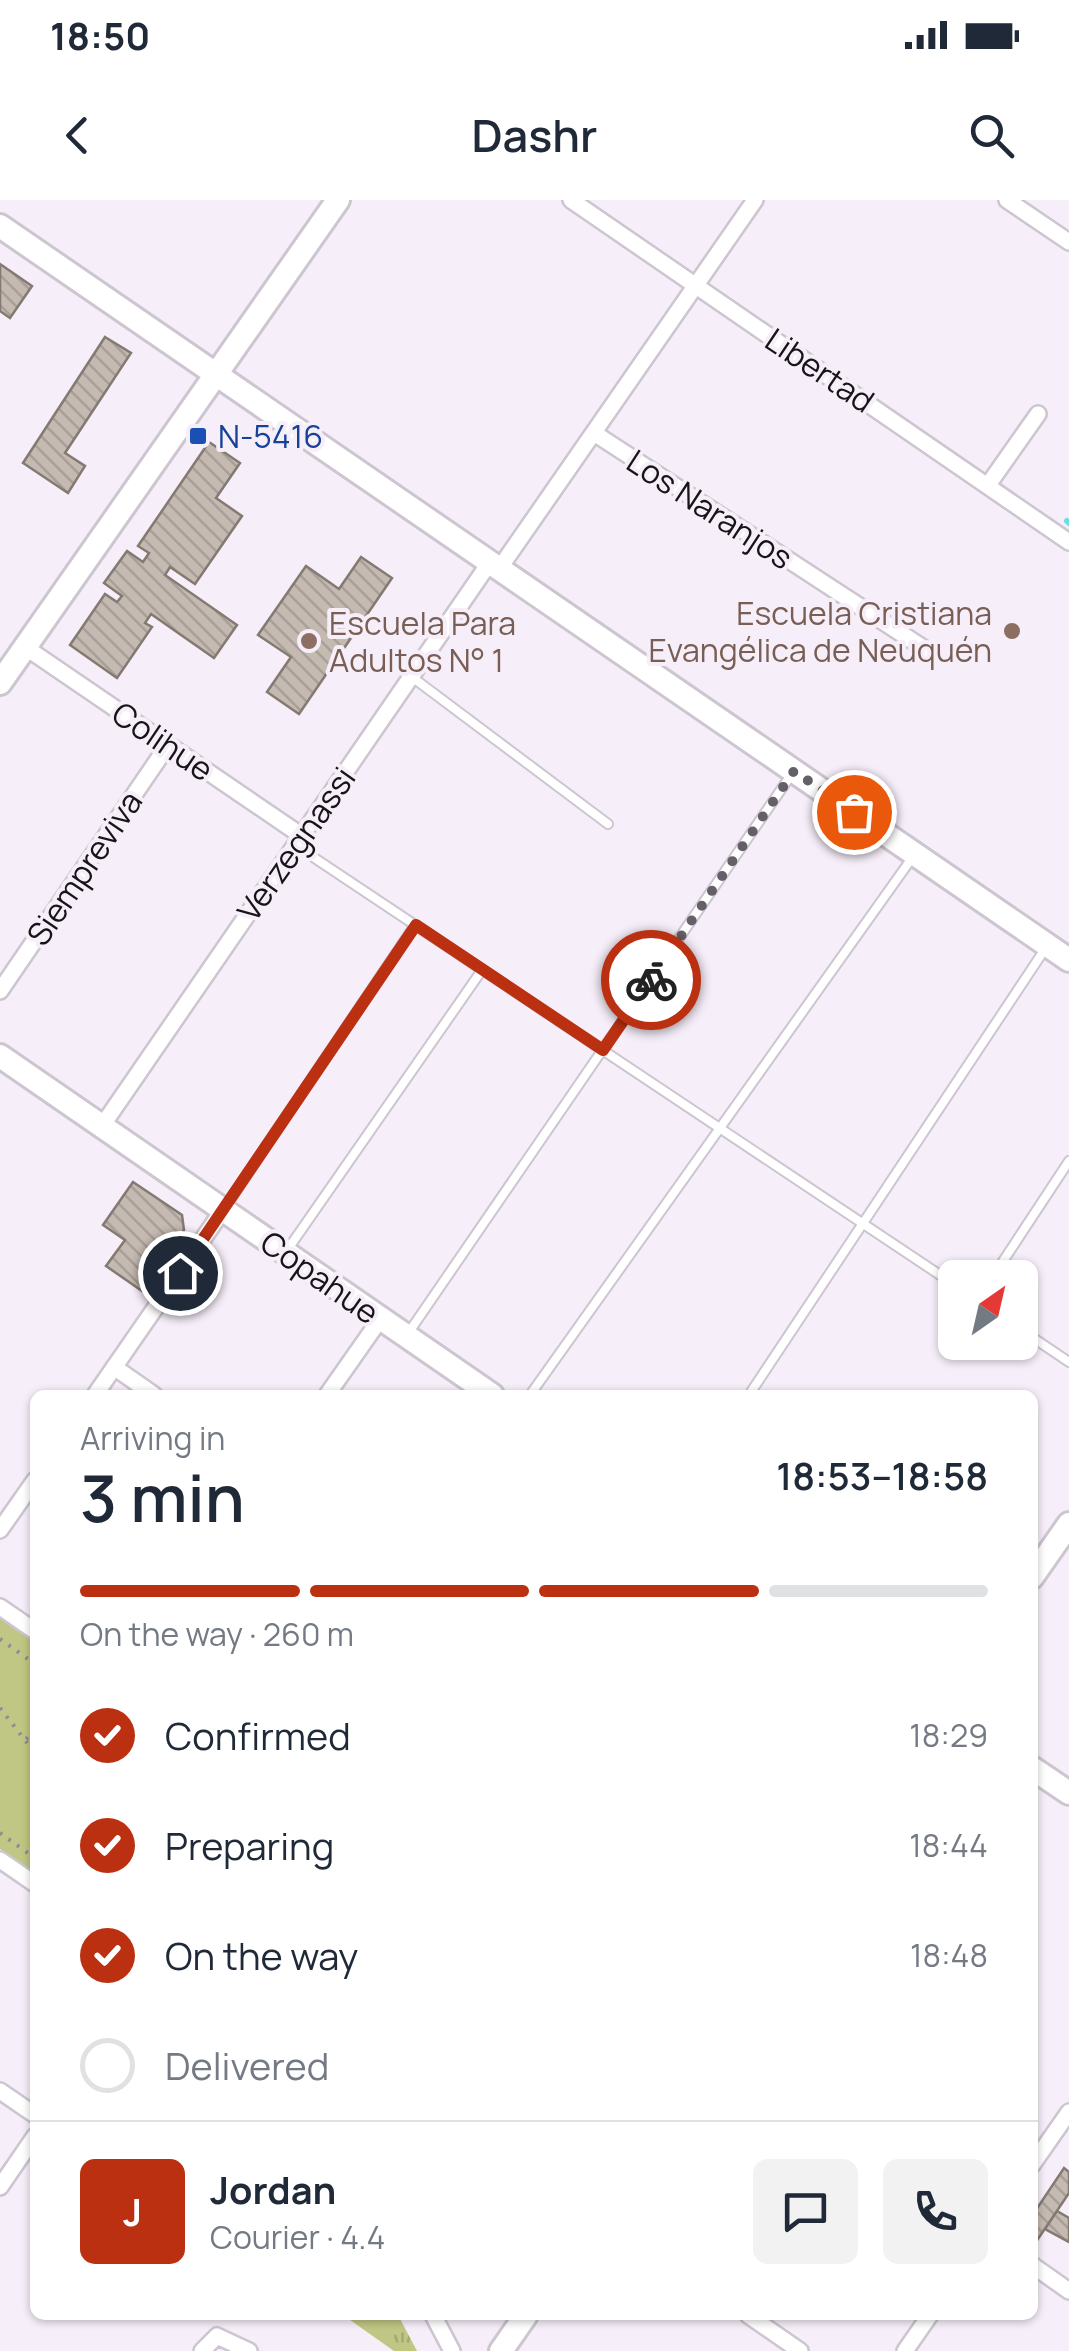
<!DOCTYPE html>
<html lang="en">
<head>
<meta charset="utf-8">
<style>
  body { margin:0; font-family:Manrope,sans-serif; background:#f2f2f3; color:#1f2937; height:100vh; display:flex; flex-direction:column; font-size:38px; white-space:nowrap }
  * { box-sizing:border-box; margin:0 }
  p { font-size:32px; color:#747a83 }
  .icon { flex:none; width:55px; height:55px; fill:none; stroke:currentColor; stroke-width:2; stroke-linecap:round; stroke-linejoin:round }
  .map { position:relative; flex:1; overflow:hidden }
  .sheet { position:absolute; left:30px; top:1190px; width:1008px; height:930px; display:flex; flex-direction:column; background:#fff; border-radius:15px; box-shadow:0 2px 8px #0004 }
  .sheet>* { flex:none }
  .needle { width:65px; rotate:34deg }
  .controls { position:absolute; left:938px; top:1060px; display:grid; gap:20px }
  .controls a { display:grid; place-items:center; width:100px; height:100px; border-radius:15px; background:#fff; box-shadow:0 2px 8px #0004; font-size:50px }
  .pin { position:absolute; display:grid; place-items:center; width:85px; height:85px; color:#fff; margin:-42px; border:5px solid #fff; border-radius:50%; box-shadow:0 2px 10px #0007 }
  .courier { position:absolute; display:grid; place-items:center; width:100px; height:100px; margin:-50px; border:8px solid #bb3011; border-radius:50%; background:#fff; color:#222; box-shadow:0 2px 12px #0007 }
  .headline em { font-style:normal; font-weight:600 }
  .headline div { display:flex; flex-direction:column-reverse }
  .headline { display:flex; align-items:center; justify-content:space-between; height:170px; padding:0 50px }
  h1 { font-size:65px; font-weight:600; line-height:75px }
  .bar { display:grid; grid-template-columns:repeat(4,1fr); gap:15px 10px; align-content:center; height:120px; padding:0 50px }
  .bar i { height:12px; border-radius:8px; background:#e0e1e3 }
  .bar .on { background:#bb3011 }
  .bar p { grid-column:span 4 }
  .line { display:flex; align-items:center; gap:25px; padding:0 50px; border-top:2px solid #e0e1e3 }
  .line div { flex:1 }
  .round { display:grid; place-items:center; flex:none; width:105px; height:105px; border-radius:15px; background:#f2f2f3 }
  ol { padding:0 50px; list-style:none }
  li { display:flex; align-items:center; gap:30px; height:110px }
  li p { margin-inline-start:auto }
  li .icon { padding:10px; border-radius:50%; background:#bb3011; color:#fff; stroke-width:4 }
  li:last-child { color:#747a83 }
  li i { width:55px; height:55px; border:5px solid #e0e1e3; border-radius:50% }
  .status { display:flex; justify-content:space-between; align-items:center; height:70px; padding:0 50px; background:#fff; direction:ltr }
  .status svg { height:28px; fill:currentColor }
  header { display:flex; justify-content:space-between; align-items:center; height:130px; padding:0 50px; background:#fff; font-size:45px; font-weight:600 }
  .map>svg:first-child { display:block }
</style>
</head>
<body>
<div class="status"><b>18:50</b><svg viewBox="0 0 49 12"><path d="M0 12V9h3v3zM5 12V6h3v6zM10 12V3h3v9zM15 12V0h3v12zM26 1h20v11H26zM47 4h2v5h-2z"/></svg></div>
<header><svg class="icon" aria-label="back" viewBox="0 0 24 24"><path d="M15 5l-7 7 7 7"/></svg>Dashr<svg class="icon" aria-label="search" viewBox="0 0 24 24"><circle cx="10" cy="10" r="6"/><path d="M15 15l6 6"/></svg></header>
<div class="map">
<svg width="1069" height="2151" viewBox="0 0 1069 2151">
  <defs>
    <pattern id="grass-tufts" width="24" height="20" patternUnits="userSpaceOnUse" patternTransform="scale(2.5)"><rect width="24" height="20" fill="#c0c683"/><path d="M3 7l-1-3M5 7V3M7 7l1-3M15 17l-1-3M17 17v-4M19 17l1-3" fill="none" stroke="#a4a970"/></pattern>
    <pattern id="building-back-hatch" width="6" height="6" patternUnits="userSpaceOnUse" patternTransform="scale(2.5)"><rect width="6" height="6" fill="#c5bab1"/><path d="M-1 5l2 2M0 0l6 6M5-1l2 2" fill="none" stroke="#a89f98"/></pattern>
  </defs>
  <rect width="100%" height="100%" fill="#f6eef9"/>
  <path fill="url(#grass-tufts)" d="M343 2115H398L417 2151H394Z"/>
  <path fill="#c0c683" d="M0 1416 35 1440V1673L0 1649Z"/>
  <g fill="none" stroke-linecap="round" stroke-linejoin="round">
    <path stroke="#6adee1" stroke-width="6" d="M1067 321 1069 323"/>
  </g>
  <path fill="url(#building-back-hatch)" stroke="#847a72" stroke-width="2.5" d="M0 64 32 86 10 118 0 111Z
    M105 137 131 153 65 253 85 266 68 293 23 263Z
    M209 242 240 263 216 298 242 316 195 384 170 367 165 375 237 425 214 458 151 414 145 423 152 427 117 478 70 445 105 394 117 402 122 396 104 383 127 351 143 362 149 353 138 346Z
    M361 357 392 378 299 514 267 492 291 457 258 435 306 366 339 389Z
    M133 982 182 1015 184 1030 142 1091 106 1066 125 1040 103 1025Z
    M1064 1968 1069 1972V1993L1036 2042 1032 2040V2008L1036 2010Z
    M1057 2011 1069 2018V2042L1045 2029Z"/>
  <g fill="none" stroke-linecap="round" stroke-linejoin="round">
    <g stroke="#cdc5d0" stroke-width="12">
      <path id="lane" d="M412 477 608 624
        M295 645 955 1085
        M226 1006 415 725
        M288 1049 482 770
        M992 1078 1069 961
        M1020 1129 1069 1162
        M409 1132 791 575
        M530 1195 912 658
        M749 1195 1045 749"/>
    </g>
    <g stroke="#cdc5d0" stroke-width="20">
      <path id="street" d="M571 0 1069 342
        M1007 0 1069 42
        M594 233 928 451
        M988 285 1038 214
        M499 369 755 0
        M25 447 302 636
        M0 791 168 545
        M102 926 490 362
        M114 1167 154 1195
        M95 1195 223 1010
        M327 1195 381 1118
        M0 1330 35 1280
        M0 1407 35 1431
        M0 1660 35 1684
        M0 1891 35 1915
        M1032 1965 1069 1912
        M0 1987 35 1936
        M1032 2065 1069 2091
        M433 2115 452 2151
        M748 2115 800 2151
        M202 2151 217 2136 249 2151
        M905 2151 930 2115"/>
    </g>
    <g stroke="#cdc5d0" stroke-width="28">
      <path id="secondary" d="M0 26 1069 760
        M0 483 338 0
        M0 856 492 1195
        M1032 1377 1069 1324
        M1032 1568 1069 1593
        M501 2151 526 2115"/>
    </g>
    <path stroke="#908a92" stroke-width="4" stroke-dasharray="2.5 8" stroke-linecap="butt" d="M0 1439 35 1464
      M0 1508 35 1553
      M26 1539 35 1532
      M0 1633 35 1658"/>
    <use href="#lane" stroke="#fff" stroke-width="8"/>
    <use href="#street" stroke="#fff" stroke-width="15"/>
    <use href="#secondary" stroke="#fff" stroke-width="22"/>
  </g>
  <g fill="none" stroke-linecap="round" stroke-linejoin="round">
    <path stroke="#656067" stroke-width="10" stroke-dasharray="0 18" d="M651 780 794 571 854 612"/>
    <path stroke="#bb3011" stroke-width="12" d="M180 1073 416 725 603 850 651 780"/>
  </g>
  <rect fill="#1a4fb4" stroke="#f6eef9" stroke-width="4" x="188" y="226" width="20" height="20" rx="5"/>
  <g fill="#8d6e63" stroke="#f6eef9" stroke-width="4">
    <circle cx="1012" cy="431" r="10"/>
    <circle cx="309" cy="441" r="10"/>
  </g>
  <g text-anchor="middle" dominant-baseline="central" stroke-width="8" stroke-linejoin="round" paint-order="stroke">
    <g font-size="32" fill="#171418" stroke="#f6eef9">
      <text transform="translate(820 170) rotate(34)">Libertad</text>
      <text transform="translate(710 309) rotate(33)">Los Naranjos</text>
      <text transform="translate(163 541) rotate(34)">Colihue</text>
      <text transform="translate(296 644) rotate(-55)">Verzegnassi</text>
      <text transform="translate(84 668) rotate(-56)">Siempreviva</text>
      <text transform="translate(320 1077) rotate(35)">Copahue</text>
    </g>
    <g font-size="32" fill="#164399" stroke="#f6eef9" text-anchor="start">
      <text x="218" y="236">N-5416</text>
    </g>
    <g font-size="32" fill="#785e54" stroke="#f6eef9" text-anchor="end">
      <text x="992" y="413">Escuela Cristiana<tspan x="992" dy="37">Evangélica de Neuquén</tspan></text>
      <text x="329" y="423" text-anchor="start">Escuela Para<tspan x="329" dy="37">Adultos N° 1</tspan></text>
    </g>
  </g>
</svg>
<div class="controls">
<a><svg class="needle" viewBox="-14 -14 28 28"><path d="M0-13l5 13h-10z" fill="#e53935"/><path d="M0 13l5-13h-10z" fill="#747a83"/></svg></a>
</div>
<div class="pin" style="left:854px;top:612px;background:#ea580c"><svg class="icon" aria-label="bag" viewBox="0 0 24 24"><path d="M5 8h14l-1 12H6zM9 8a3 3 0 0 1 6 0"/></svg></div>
<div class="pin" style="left:180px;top:1073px;background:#1f2937"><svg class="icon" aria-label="home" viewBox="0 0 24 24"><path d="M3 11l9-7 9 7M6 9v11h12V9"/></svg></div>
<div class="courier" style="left:651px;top:780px"><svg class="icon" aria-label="bike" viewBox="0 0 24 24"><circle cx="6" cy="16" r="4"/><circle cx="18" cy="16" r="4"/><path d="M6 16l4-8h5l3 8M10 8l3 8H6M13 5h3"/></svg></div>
<section class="sheet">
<div class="headline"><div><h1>3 min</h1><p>Arriving in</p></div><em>18:53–18:58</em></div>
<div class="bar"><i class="on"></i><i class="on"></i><i class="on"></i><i></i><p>On the way · 260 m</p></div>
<ol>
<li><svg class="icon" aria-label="check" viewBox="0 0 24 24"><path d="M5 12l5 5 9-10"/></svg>Confirmed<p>18:29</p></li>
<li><svg class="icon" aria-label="check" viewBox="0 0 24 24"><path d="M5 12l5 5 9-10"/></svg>Preparing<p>18:44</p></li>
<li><svg class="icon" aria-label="check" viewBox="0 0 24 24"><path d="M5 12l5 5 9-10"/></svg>On the way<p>18:48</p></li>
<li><i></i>Delivered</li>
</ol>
<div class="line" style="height:180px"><b class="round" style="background:#bb3011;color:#fff">J</b><div><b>Jordan</b><p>Courier · 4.4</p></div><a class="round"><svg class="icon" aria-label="chat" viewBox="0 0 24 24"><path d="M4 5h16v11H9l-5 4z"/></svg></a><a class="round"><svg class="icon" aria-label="phone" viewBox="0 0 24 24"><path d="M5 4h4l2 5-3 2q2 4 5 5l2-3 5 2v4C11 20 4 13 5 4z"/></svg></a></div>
</section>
</div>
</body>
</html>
